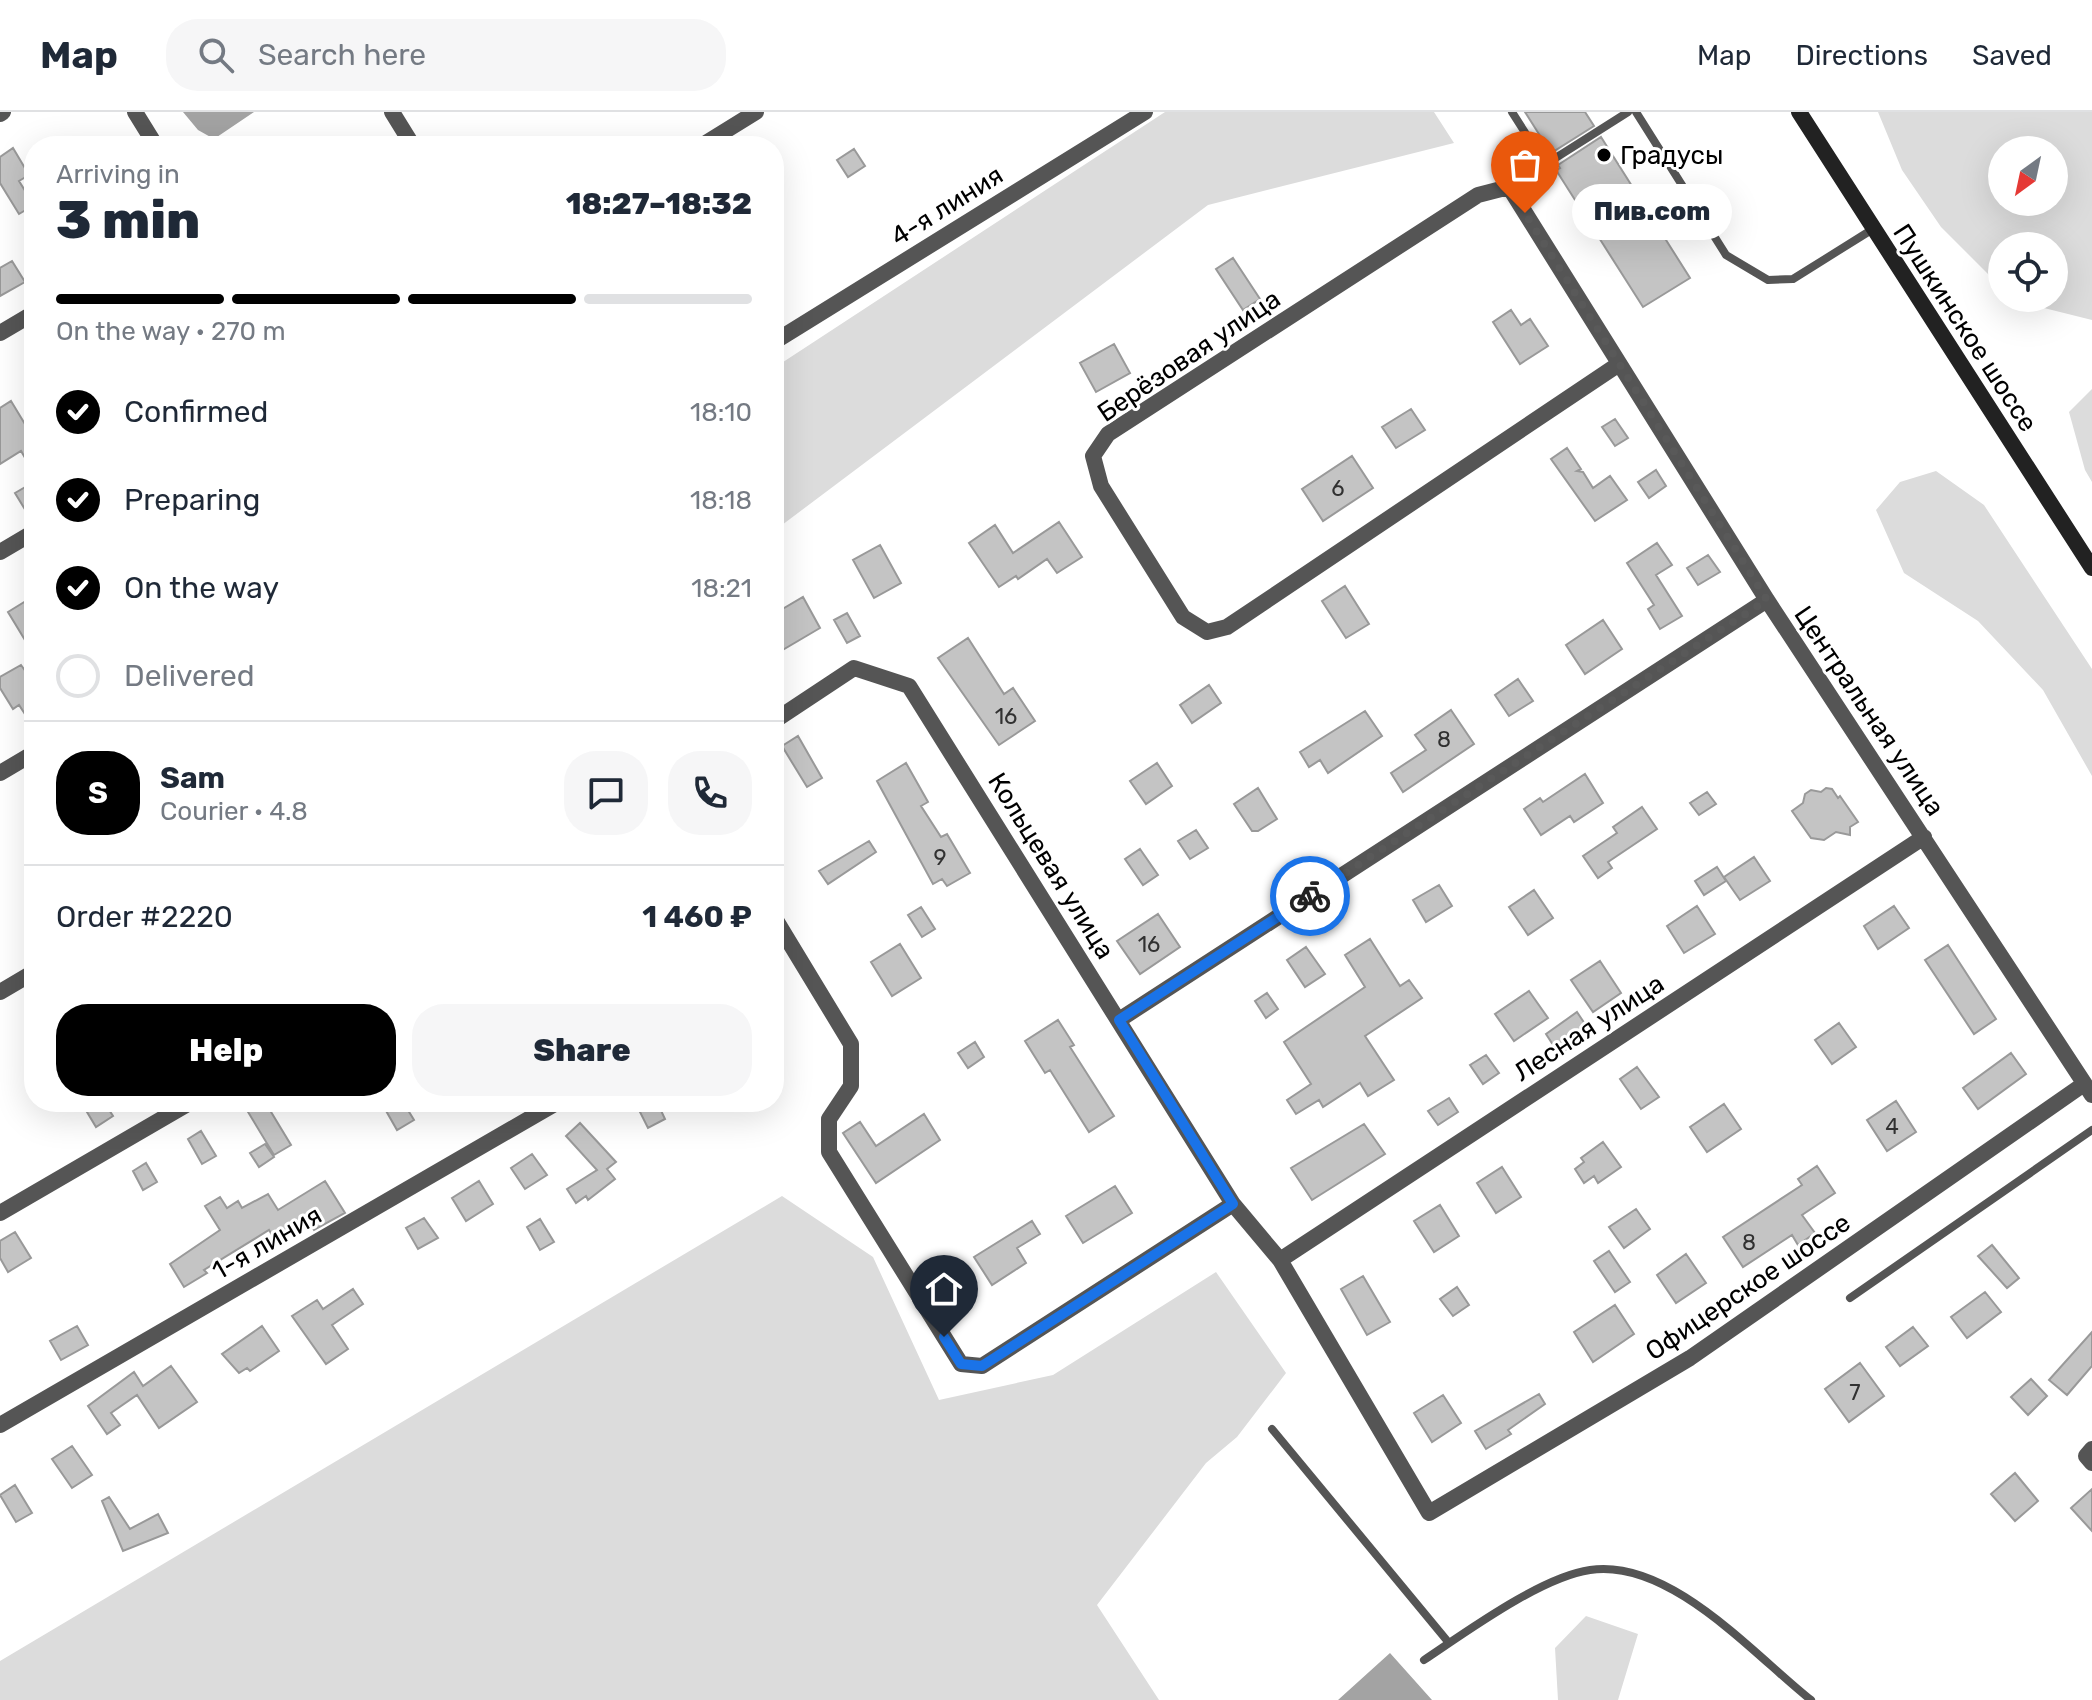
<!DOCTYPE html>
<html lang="en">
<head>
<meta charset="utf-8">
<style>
  body { margin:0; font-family:Rubik,sans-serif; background:#f6f6f7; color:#1f2937; height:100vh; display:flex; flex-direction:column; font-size:30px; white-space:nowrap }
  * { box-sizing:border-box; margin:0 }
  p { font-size:26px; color:#747a83 }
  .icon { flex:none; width:44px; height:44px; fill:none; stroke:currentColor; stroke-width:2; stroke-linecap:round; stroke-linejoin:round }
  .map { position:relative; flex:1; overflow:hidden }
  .sheet { position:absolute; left:24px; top:24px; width:760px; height:976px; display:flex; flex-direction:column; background:#fff; border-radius:32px; box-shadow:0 8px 32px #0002 }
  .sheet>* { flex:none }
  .needle { width:52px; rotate:213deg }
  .tools { position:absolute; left:1988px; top:24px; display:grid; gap:16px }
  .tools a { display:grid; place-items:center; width:80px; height:80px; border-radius:50%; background:#fff; box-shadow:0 8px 32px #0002; font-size:40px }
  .pin { position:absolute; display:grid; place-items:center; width:68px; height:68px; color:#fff; margin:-82px -34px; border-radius:50% 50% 50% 0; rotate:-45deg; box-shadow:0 0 8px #0007 }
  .pin .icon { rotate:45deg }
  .courier { position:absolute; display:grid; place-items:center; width:80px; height:80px; margin:-40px; border:6px solid #1a73e8; border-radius:50%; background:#fff; color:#222; box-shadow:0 2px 10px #0007 }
  .bubble { position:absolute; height:56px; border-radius:28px; background:#fff; box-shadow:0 8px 32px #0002; font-size:26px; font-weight:800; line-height:56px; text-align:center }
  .headline em { font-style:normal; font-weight:800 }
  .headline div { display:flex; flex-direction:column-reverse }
  .headline { display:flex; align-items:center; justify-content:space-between; height:136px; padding:0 32px }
  h1 { font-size:52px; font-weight:800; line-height:60px }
  .bar { display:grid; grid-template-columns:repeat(4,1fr); gap:12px 8px; align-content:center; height:96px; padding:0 32px }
  .bar i { height:10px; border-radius:6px; background:#e0e1e3 }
  .bar .on { background:#000 }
  .bar p { grid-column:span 4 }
  .line { display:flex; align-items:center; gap:20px; padding:0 32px; border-top:2px solid #e0e1e3 }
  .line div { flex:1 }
  .round { display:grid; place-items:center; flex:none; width:84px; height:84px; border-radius:32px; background:#f6f6f7 }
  ol { padding:0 32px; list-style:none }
  li { display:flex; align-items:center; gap:24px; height:88px }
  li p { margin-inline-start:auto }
  li .icon { padding:8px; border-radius:50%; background:#000; color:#fff; stroke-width:4 }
  li:last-child { color:#747a83 }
  li i { width:44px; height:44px; border:4px solid #e0e1e3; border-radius:50% }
  .primary-button { display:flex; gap:16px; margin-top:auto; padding:16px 32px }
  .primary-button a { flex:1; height:92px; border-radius:32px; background:#000; color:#fff; font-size:32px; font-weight:800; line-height:92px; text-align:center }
  .primary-button a+a { background:#f6f6f7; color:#1f2937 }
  header { display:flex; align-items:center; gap:48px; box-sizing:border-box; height:112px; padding:0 40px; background:#fff; border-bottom:2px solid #e0e1e3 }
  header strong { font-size:38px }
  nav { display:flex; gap:44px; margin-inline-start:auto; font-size:28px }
  .search { width:560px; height:72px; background:#f6f6f7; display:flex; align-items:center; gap:20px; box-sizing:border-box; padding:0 28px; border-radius:32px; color:#747a83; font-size:30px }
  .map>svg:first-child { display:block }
</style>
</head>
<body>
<header>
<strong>Map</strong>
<div class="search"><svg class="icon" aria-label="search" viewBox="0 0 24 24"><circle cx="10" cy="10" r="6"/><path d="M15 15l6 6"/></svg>Search here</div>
<nav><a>Map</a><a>Directions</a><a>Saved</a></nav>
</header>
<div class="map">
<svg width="2092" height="1588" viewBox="0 0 2092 1588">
  <rect width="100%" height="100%" fill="#fff"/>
  <path fill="#dcdcdc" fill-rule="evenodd" d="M1165 0H1434L1454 31 1208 93 774 419V256Z
    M1878 0H2092V208L2016 189 2013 186H2054V134H2002V176L1941 115 1902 58ZM2002 38H2054V90H2002Z
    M2092 277V370L2085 358 2069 300Z
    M1936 359 1984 393 2092 557V664L2043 578 1978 509 1904 461 1876 398 1900 370Z
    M782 1084 873 1145 939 1288 1053 1263 1216 1160 1286 1261 1237 1325 1206 1351 1097 1493 1159 1588H0V1549Z
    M1586 1504 1638 1522 1618 1588H1558L1555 1536Z"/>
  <path fill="#a3a3a3" d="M183 0H254L214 27 198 18Z
    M1390 1541 1432 1588H1338Z"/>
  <path fill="#c4c4c4" stroke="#999" stroke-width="2" d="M1525 0H1585L1594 14 1551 41Z
    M1601 25 1690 166 1643 195 1556 58 1560 56 1558 53Z
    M13 36 29 63 19 69 34 93 19 102 0 71V45Z
    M854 37 865 54 848 65 837 48Z
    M1233 146 1260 187 1243 198 1216 157Z
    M12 149 25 170 0 184V156Z
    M1511 198 1521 213 1530 207 1548 234 1520 252 1493 210Z
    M1114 232 1130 261 1096 280 1080 251Z
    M11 289 34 327V361L21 339 0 352V296Z
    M1411 297 1425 318 1396 336 1382 315Z
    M1615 307 1628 326 1615 334 1602 315Z
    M1567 336 1581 357 1577 359 1583 360 1593 376 1610 364 1627 388 1595 409 1551 347Z
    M1352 344 1373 376 1323 409 1302 377Z
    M1656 358 1666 374 1649 386 1638 370Z
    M34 370V409H32L15 381Z
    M1059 410 1082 445 1057 461 1047 447 1018 467 1016 464 999 475 969 431 995 413 1013 441Z
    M1657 431 1672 453 1656 463 1682 504 1660 517 1648 497 1654 493 1627 451Z
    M880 433 901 471 874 486 853 448Z
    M1708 443 1720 460 1698 473 1687 456Z
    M1345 474 1369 512 1346 526 1322 489Z
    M34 484V543L8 500Z
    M803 485 820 516 774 543V502Z
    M847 501 860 524 847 531 834 508Z
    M1603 508 1622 537 1585 562 1566 533Z
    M968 526 1004 582 1013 576 1035 609 999 633 938 546Z
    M21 553 34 571V616L19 593 13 597 0 576V565Z
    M1518 567 1533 589 1509 604 1495 583Z
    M1209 573 1221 591 1192 611 1180 593Z
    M1451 598 1474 632 1403 680 1391 661 1426 638 1415 623Z
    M1365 599 1382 624 1328 661 1320 648 1309 655 1300 640Z
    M798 624 822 666 807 675 782 634Z
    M906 651 928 690 921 694 941 725 947 722 970 761 947 774 942 767 933 772 877 669Z
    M1157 651 1172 674 1146 692 1130 669Z
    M1585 662 1603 691 1574 710 1570 704 1541 723 1524 697 1540 686 1543 690Z
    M1258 676 1277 707 1258 719H1252L1234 692Z
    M1826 676 1832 677 1838 686 1840 684 1858 710 1850 715V723L1836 720 1824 728 1811 726 1792 699 1803 691 1805 682 1811 678 1821 680Z
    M1707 680 1716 692 1699 703 1690 691Z
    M1642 695 1657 717 1608 750 1612 756 1598 766 1583 744 1617 721 1613 715Z
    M1196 718 1208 736 1190 747 1178 729Z
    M869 729 876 740 828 772 819 759Z
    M1140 737 1158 763 1143 773 1125 747Z
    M1754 745 1770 769 1740 788 1724 765Z
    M1717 755 1726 769 1704 783 1695 769Z
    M1439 773 1452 794 1426 810 1413 788Z
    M1534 778 1553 806 1528 823 1509 795Z
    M1697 794 1715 822 1684 841 1667 814Z
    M1894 794 1909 816 1878 837 1864 814Z
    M921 795 935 817 922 825 908 803Z
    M1158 802 1180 835 1140 862 1117 829Z
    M1370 827 1400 874 1409 868 1422 886 1365 924 1394 968 1368 984 1360 971 1323 995 1319 988 1296 1002 1287 988 1311 972 1284 930 1365 875 1345 843Z
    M900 832 921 866 892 884 871 850Z
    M1948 833 1996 907 1974 922 1925 848Z
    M1306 835 1325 862 1305 875 1287 848Z
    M1600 849 1621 881 1593 900 1571 868Z
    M1529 879 1548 906 1514 929 1495 902Z
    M1267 881 1278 897 1266 906 1255 889Z
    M1577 900 1591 921 1559 942 1546 922Z
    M1058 908 1074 933 1070 935 1114 1004 1089 1020 1050 958 1045 961 1025 929Z
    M1839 911 1856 935 1832 952 1815 928Z
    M975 930 984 945 968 956 958 941Z
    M2011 941 2026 962 1978 997 1963 976Z
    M1486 943 1499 961 1483 972 1470 953Z
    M1637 955 1659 985 1641 997 1620 967Z
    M1449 986 1458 1000 1438 1013 1428 999Z
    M1896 989 1916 1020 1887 1039 1867 1008Z
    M81 990H104L113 1004 96 1015Z
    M242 990H265L291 1033 274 1043Z
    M381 990H403L414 1008 397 1018Z
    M635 990H657L665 1007 648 1016Z
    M1724 992 1741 1017 1707 1040 1690 1015Z
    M924 1002 940 1028 876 1071 843 1021 860 1010 876 1034Z
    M580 1011 616 1050 607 1057 615 1067 588 1088 586 1084 576 1091 567 1077 597 1058 566 1024Z
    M1364 1012 1385 1042 1312 1088 1291 1056Z
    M201 1019 216 1044 202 1052 188 1027Z
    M1603 1030 1621 1055 1598 1071 1594 1064 1584 1071 1575 1057 1584 1050 1581 1046Z
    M265 1032 274 1045 259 1055 250 1041Z
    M532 1042 547 1063 525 1077 511 1056Z
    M146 1051 157 1070 143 1078 133 1059Z
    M1817 1054 1835 1081 1802 1103 1815 1121 1798 1133 1792 1123 1743 1155 1723 1125 1802 1073 1798 1067Z
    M1502 1055 1521 1085 1496 1101 1477 1071Z
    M325 1069 345 1101 314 1118 309 1110 277 1131 269 1118 204 1158 207 1161 184 1175 170 1152 220 1118 205 1094 220 1085 227 1096 238 1089 242 1096 268 1082 278 1098Z
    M479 1069 493 1092 466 1109 452 1086Z
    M1115 1074 1132 1101 1083 1131 1066 1104Z
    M1440 1093 1459 1124 1434 1140 1414 1109Z
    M1636 1097 1650 1117 1624 1136 1609 1115Z
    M424 1106 438 1126 418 1137 406 1116Z
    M540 1107 554 1130 540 1138 527 1115Z
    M1032 1109 1040 1122 1017 1136 1026 1151 992 1173 974 1145Z
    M15 1120 31 1146 8 1160 0 1146V1129Z
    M1992 1133 2019 1166 2007 1176 1978 1144Z
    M1609 1139 1630 1170 1615 1180 1594 1149Z
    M1686 1142 1706 1171 1676 1191 1657 1163Z
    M1363 1164 1390 1210 1367 1223 1341 1177Z
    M1457 1175 1469 1193 1453 1204 1440 1187Z
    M353 1177 363 1192 332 1213 348 1237 326 1252 292 1204 317 1188 323 1197Z
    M1985 1180 2001 1200 1967 1226 1951 1205Z
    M1615 1193 1634 1222 1593 1250 1574 1220Z
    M77 1214 88 1233 61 1248 50 1229Z
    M262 1214 279 1239 250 1259 247 1256 239 1261 222 1242Z
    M1913 1215 1928 1234 1900 1254 1886 1235Z
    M2092 1220V1254L2067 1283 2049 1268Z
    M1860 1251 1884 1284 1849 1310 1825 1277Z
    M171 1254 197 1290 159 1316 137 1283 111 1301 120 1313 107 1322 88 1294 134 1260 143 1274Z
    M2031 1267 2047 1284 2028 1303 2011 1285Z
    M1539 1282 1545 1292 1508 1318 1511 1322 1486 1337 1475 1319Z
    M1443 1283 1461 1311 1432 1330 1414 1301Z
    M72 1334 92 1363 72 1376 52 1347Z
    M2015 1361 2038 1389 2015 1409 1991 1382Z
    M15 1373 32 1401 16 1410 0 1383Z
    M2092 1377V1419L2071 1396Z
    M109 1385 130 1417 158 1402 168 1421 123 1439 102 1389Z"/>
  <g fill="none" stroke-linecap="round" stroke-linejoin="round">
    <path stroke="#555" stroke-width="8" d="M1512 0 1545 52
      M1636 0 1726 143 1768 168 1793 167 1873 117
      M1510 75 1628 0
      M1850 1186 2092 1018
      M1272 1317 1449 1531
      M1424 1548C1466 1520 1541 1465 1590 1458 1670 1446 1754 1543 1811 1588"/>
    <path stroke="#555" stroke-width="16" d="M392 0 413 34
      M0 2 3 0
      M701 34 756 0
      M0 221 34 201
      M774 230 1145 0
      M1619 252 1227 515 1207 520 1183 505 1101 374 1093 344 1108 322 1478 83 1509 75 1767 488 2092 983
      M0 440 34 420
      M774 609 854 556 909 574 1233 1092 1280 1148 1429 1401 1690 1246 2084 972
      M0 661 34 641
      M774 805 851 932V974L829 1007V1040L961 1252 982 1254 1233 1092
      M0 880 34 860
      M1119 908 1767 488
      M0 1101 191 990
      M1280 1148 1924 725
      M0 1313 558 990
      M2092 1337 2086 1344 2092 1351"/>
    <path stroke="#555" stroke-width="16" d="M135 0 156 34"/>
    <path stroke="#222" stroke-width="16" d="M1799 0 2092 456"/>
  </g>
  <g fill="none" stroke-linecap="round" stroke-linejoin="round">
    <path stroke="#595959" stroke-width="8" stroke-dasharray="0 14.4" d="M1310 784 1767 488 1525 101"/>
    <path stroke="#1a73e8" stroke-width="10" d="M944 1225 961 1252 982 1254 1233 1092 1119 908 1310 784"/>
  </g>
  <circle fill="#000" stroke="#fff" stroke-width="3" cx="1604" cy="43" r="8"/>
  <g text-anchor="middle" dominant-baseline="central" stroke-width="6" stroke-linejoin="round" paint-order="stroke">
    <g font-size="22" fill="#313131">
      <text x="1338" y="376">6</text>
      <text x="1006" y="604">16</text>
      <text x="1444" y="627">8</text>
      <text x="940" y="745">9</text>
      <text x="1149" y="832">16</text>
      <text x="1892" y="1014">4</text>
      <text x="1749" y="1130">8</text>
      <text x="1855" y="1280">7</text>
    </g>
    <g font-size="26" fill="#000" stroke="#fff" text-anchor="start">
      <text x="1620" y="43">Градусы</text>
    </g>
    <g font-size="26" fill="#000" stroke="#fff">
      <text transform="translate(947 94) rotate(-32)">4-я линия</text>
      <text transform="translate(1965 216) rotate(57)">Пушкинское шоссе</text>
      <text transform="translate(1189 244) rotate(-34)">Берёзовая улица</text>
      <text transform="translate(1869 599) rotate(56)">Центральная улица</text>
      <text transform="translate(1051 754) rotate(58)">Кольцевая улица</text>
      <text transform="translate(1589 916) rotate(-33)">Лесная улица</text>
      <text transform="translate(267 1131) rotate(-30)">1-я линия</text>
      <text transform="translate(1748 1175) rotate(-34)">Офицерское шоссе</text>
    </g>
  </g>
</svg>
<div class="tools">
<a><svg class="needle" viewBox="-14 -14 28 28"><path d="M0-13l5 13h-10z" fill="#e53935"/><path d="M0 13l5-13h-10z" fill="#747a83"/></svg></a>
<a><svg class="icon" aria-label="locate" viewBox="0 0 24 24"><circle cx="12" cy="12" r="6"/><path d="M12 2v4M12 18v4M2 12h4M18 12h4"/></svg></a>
</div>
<div class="pin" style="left:1525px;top:101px;background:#ea580c"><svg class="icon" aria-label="bag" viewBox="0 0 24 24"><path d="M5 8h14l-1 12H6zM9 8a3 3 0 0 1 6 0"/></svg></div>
<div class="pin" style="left:944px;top:1225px;background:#1f2937"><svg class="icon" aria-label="home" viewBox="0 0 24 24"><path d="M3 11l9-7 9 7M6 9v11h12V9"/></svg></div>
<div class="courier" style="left:1310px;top:784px"><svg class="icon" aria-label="bike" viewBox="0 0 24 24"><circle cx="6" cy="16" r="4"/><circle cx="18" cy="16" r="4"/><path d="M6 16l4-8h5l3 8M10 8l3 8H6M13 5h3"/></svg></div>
<div class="bubble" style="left:1572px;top:72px;width:160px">Пив.com</div>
<section class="sheet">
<div class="headline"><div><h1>3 min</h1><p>Arriving in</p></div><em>18:27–18:32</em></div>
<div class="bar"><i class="on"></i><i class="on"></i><i class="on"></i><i></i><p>On the way · 270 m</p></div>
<ol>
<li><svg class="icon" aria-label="check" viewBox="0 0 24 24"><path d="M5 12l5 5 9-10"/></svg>Confirmed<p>18:10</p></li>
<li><svg class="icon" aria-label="check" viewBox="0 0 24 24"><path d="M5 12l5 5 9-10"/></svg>Preparing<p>18:18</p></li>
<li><svg class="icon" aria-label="check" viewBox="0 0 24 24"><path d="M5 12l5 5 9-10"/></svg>On the way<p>18:21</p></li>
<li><i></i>Delivered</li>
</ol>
<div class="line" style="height:144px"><b class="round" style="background:#000;color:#fff">S</b><div><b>Sam</b><p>Courier · 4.8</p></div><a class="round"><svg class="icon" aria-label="chat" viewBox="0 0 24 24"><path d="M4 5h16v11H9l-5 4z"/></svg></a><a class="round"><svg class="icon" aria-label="phone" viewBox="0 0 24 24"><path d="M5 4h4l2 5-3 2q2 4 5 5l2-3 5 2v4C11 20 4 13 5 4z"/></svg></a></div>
<div class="line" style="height:104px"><div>Order #2220</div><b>1 460 ₽</b></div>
<div class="primary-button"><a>Help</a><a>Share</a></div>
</section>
</div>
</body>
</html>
